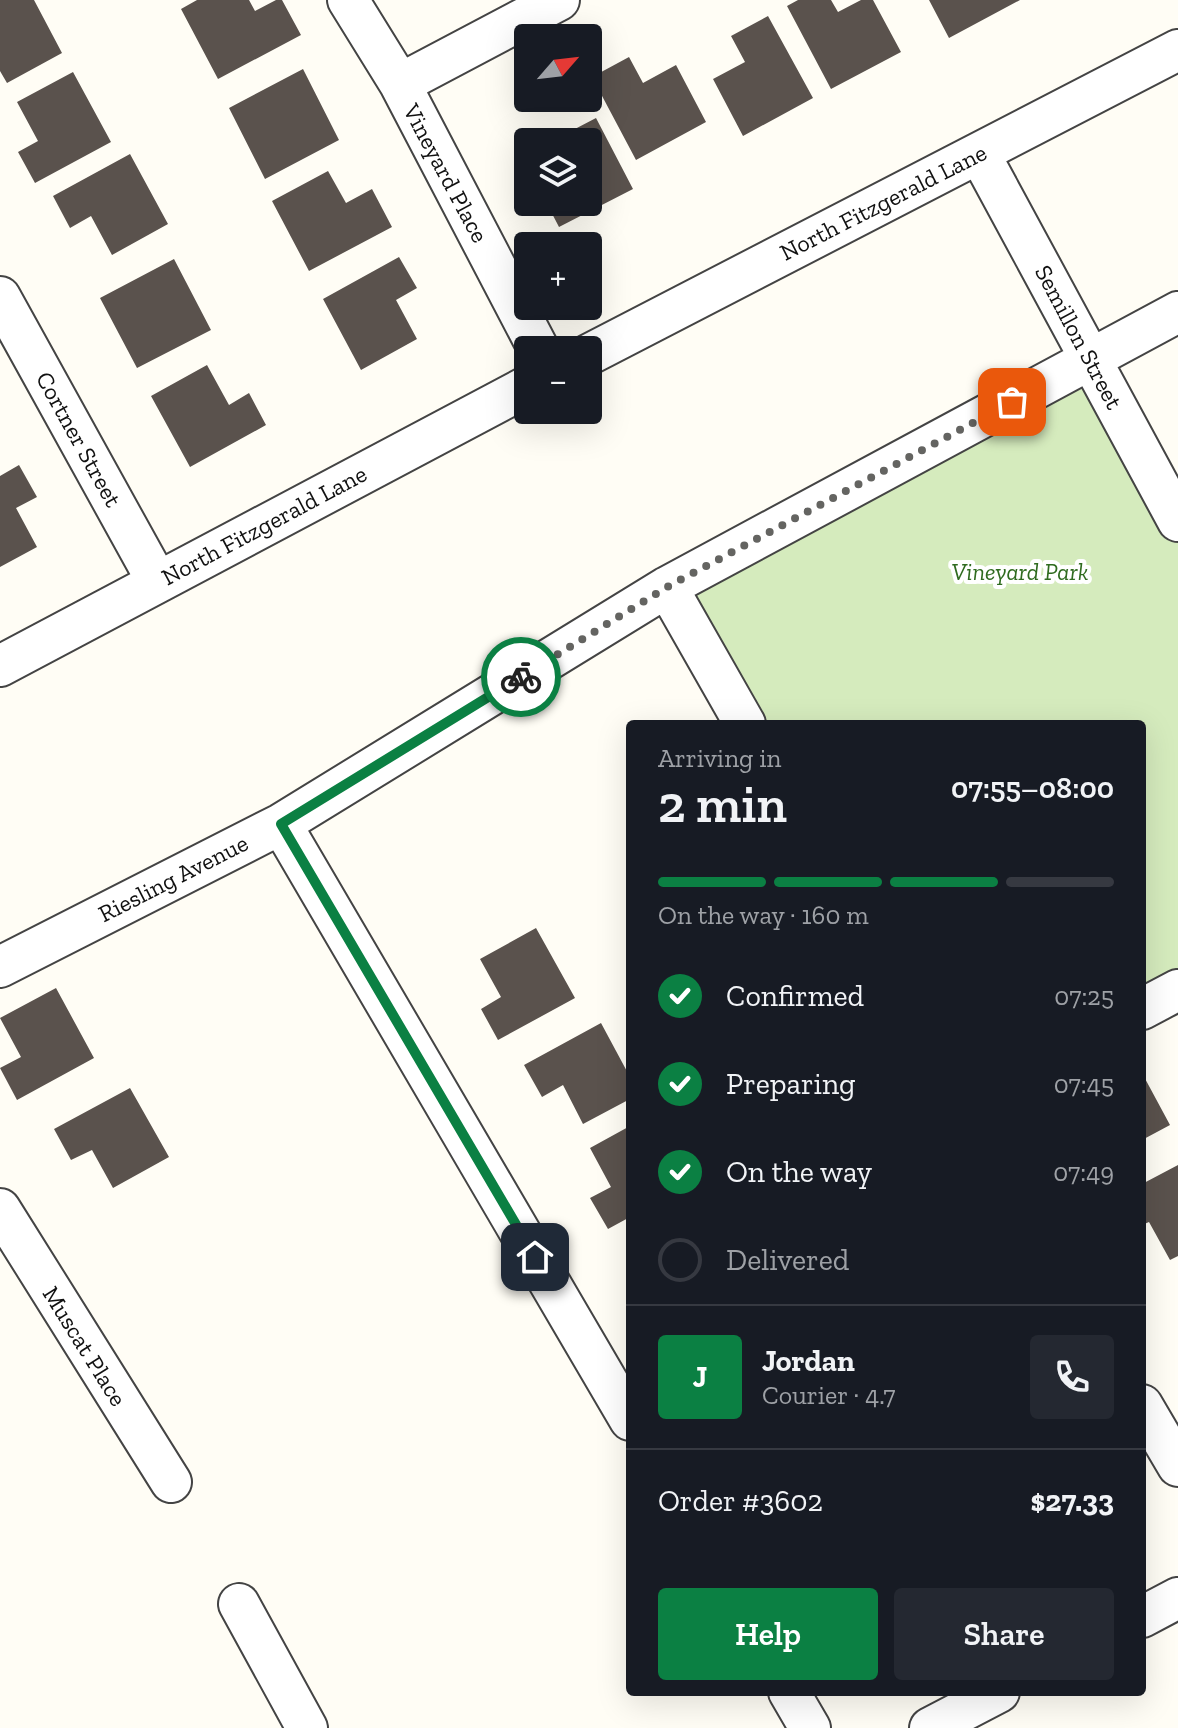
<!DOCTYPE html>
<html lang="en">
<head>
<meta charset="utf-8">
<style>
  body { margin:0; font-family:"Zilla Slab",serif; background:#242831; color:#f1f3f6; height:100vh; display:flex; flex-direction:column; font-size:30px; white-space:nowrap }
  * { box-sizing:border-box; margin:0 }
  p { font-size:26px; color:#9ea1a6 }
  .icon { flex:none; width:44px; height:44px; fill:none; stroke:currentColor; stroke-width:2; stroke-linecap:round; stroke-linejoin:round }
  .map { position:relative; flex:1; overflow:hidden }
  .sheet { position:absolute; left:626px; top:720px; width:520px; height:976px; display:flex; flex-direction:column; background:#171b24; border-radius:8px; box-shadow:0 8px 32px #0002 }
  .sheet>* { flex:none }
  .needle { width:52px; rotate:62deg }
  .fabs { position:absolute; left:514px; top:24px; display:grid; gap:16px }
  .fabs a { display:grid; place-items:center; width:88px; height:88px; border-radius:8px; background:#171b24; box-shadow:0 8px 32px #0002; font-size:40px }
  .pin { position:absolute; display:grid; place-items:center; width:68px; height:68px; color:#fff; margin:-34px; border-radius:16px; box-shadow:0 4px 12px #0006 }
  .courier { position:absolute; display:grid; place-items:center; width:80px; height:80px; margin:-40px; border:6px solid #0b8043; border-radius:50%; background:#fff; color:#222; box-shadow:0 2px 10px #0007 }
  .overview em { font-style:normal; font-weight:600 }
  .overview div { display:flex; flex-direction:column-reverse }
  .overview { display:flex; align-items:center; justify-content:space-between; height:136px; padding:0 32px }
  h1 { font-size:52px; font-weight:600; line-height:60px }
  .bar { display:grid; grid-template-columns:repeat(4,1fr); gap:12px 8px; align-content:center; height:96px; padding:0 32px }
  .bar i { height:10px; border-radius:6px; background:#363941 }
  .bar .selected { background:#0b8043 }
  .bar p { grid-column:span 4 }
  .line { display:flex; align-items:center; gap:20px; padding:0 32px; border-top:2px solid #363941 }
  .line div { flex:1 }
  .round { display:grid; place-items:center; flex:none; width:84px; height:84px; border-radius:8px; background:#242831 }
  ol { padding:0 32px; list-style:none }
  li { display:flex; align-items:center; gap:24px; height:88px }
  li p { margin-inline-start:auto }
  li .icon { padding:8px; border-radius:50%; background:#0b8043; color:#fff; stroke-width:4 }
  li:last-child { color:#9ea1a6 }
  li i { width:44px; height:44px; border:4px solid #363941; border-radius:50% }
  .cta { display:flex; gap:16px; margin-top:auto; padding:16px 32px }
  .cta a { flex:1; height:92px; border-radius:8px; background:#0b8043; color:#fff; font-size:32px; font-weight:600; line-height:92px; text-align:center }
  .cta a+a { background:#242831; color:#f1f3f6 }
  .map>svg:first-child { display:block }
</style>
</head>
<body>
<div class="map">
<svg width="1178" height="1728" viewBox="0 0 1178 1728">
  <rect width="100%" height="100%" fill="#fffdf5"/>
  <path fill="#d5ebbd" d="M1091 359 1178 521V990L1142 1009V724H746L667 587Z"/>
  <path fill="#5a524d" d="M0 0H34L62 53 7 83 0 71Z
    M197 0H249L255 11 276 0H282L301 35 218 79 181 9Z
    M798 0H831L838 12 861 0H873L901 52 831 89 787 6Z
    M929 0H1020L949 38Z
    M768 16 813 98 743 136 713 79 745 62 731 36Z
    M629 57 643 83 676 65 706 122 636 160 592 77Z
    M303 69 339 140 265 179 229 108Z
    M73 72 111 142 35 183 18 152 38 141 17 102Z
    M596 118 633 189 559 227 546 202H588V142H550Z
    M130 154 168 224 112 255 91 216 70 228 53 196Z
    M328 171 346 203 372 189 392 227 309 271 272 201Z
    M399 257 417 288 396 300 417 339 361 370 323 299Z
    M174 259 211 330 137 368 100 298Z
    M207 365 229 405 249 393 266 425 190 467 151 396Z
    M19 465 37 497 16 508 37 547 0 567V476Z
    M536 928 575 998 498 1040 481 1009 501 997 480 959Z
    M56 988 94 1058 17 1100 0 1068 21 1057 0 1018Z
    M601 1023 630 1077V1099L583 1124 563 1085 542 1097 524 1065Z
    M1142 1073 1170 1125 1142 1140Z
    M130 1088 169 1157 113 1188 92 1150 71 1160 54 1129Z
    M630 1126V1217L608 1229 590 1198 611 1187 590 1148Z
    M1178 1165V1256L1170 1260 1149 1222 1142 1225V1184Z"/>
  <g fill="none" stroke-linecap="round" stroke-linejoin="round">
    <g stroke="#444" stroke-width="44">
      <path id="minor" d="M348 0 400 84 539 350
        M400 84 559 0
        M979 153 1178 521
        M0 297 157 581
        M588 355 1178 50
        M667 587 745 724
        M0 666 528 386
        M281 824 630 1420
        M0 967 281 824 667 587 1178 312
        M1142 1009 1178 990
        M0 1209 171 1482
        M1142 1405 1178 1466
        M239 1604 307 1728
        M1142 1617 1178 1598
        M789 1692 810 1728
        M930 1728 999 1692"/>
    </g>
    <use href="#minor" stroke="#fff" stroke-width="40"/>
  </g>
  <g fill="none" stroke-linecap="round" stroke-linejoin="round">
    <path stroke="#646461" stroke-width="8" stroke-dasharray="0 14.4" d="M521 677 667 587 1012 402"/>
    <path stroke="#0b8043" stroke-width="10" d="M521 677 281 824 535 1257"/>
  </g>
  <g text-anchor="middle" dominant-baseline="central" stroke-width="8" stroke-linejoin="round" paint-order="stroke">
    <g font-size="24" fill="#111" stroke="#fff">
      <text transform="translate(446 173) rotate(62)">Vineyard Place</text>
      <text transform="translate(883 202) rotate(-27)">North Fitzgerald Lane</text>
      <text transform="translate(1079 337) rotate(62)">Semillon Street</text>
      <text transform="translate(79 439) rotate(61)">Cortner Street</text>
      <text transform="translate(264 525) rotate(-28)">North Fitzgerald Lane</text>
      <text transform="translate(173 878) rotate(-27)">Riesling Avenue</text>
      <text transform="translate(85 1346) rotate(58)">Muscat Place</text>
    </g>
    <g font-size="24" font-style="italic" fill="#2f6b1f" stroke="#fff">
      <text x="1020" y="571">Vineyard Park</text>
    </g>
  </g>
</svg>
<div class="fabs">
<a><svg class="needle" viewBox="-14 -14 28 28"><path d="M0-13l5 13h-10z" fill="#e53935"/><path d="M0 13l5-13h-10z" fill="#9ea1a6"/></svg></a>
<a><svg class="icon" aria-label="layers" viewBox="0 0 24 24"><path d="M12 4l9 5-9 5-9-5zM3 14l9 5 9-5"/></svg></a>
<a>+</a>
<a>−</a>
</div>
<div class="pin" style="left:1012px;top:402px;background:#ea580c"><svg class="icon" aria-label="bag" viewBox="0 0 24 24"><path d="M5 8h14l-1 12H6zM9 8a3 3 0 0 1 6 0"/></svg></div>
<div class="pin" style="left:535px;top:1257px;background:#1f2937"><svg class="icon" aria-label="home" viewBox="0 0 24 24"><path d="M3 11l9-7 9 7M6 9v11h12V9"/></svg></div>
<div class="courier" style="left:521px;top:677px"><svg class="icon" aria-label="bike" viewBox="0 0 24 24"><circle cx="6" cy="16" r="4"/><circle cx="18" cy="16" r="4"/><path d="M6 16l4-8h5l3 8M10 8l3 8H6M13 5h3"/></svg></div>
<section class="sheet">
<div class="overview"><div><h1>2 min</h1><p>Arriving in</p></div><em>07:55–08:00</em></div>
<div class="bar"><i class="selected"></i><i class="selected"></i><i class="selected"></i><i></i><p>On the way · 160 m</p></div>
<ol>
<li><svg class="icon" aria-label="check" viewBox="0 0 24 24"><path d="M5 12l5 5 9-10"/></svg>Confirmed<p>07:25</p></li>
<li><svg class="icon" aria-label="check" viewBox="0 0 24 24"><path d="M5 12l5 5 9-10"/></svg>Preparing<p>07:45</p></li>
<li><svg class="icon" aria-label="check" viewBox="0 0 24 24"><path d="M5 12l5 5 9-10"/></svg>On the way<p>07:49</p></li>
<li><i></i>Delivered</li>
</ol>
<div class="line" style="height:144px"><b class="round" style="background:#0b8043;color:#fff">J</b><div><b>Jordan</b><p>Courier · 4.7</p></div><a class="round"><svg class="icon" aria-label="phone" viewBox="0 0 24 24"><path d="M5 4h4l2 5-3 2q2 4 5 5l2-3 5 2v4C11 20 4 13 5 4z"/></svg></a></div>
<div class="line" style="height:104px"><div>Order #3602</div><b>$27.33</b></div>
<div class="cta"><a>Help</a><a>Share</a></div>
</section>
</div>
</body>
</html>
